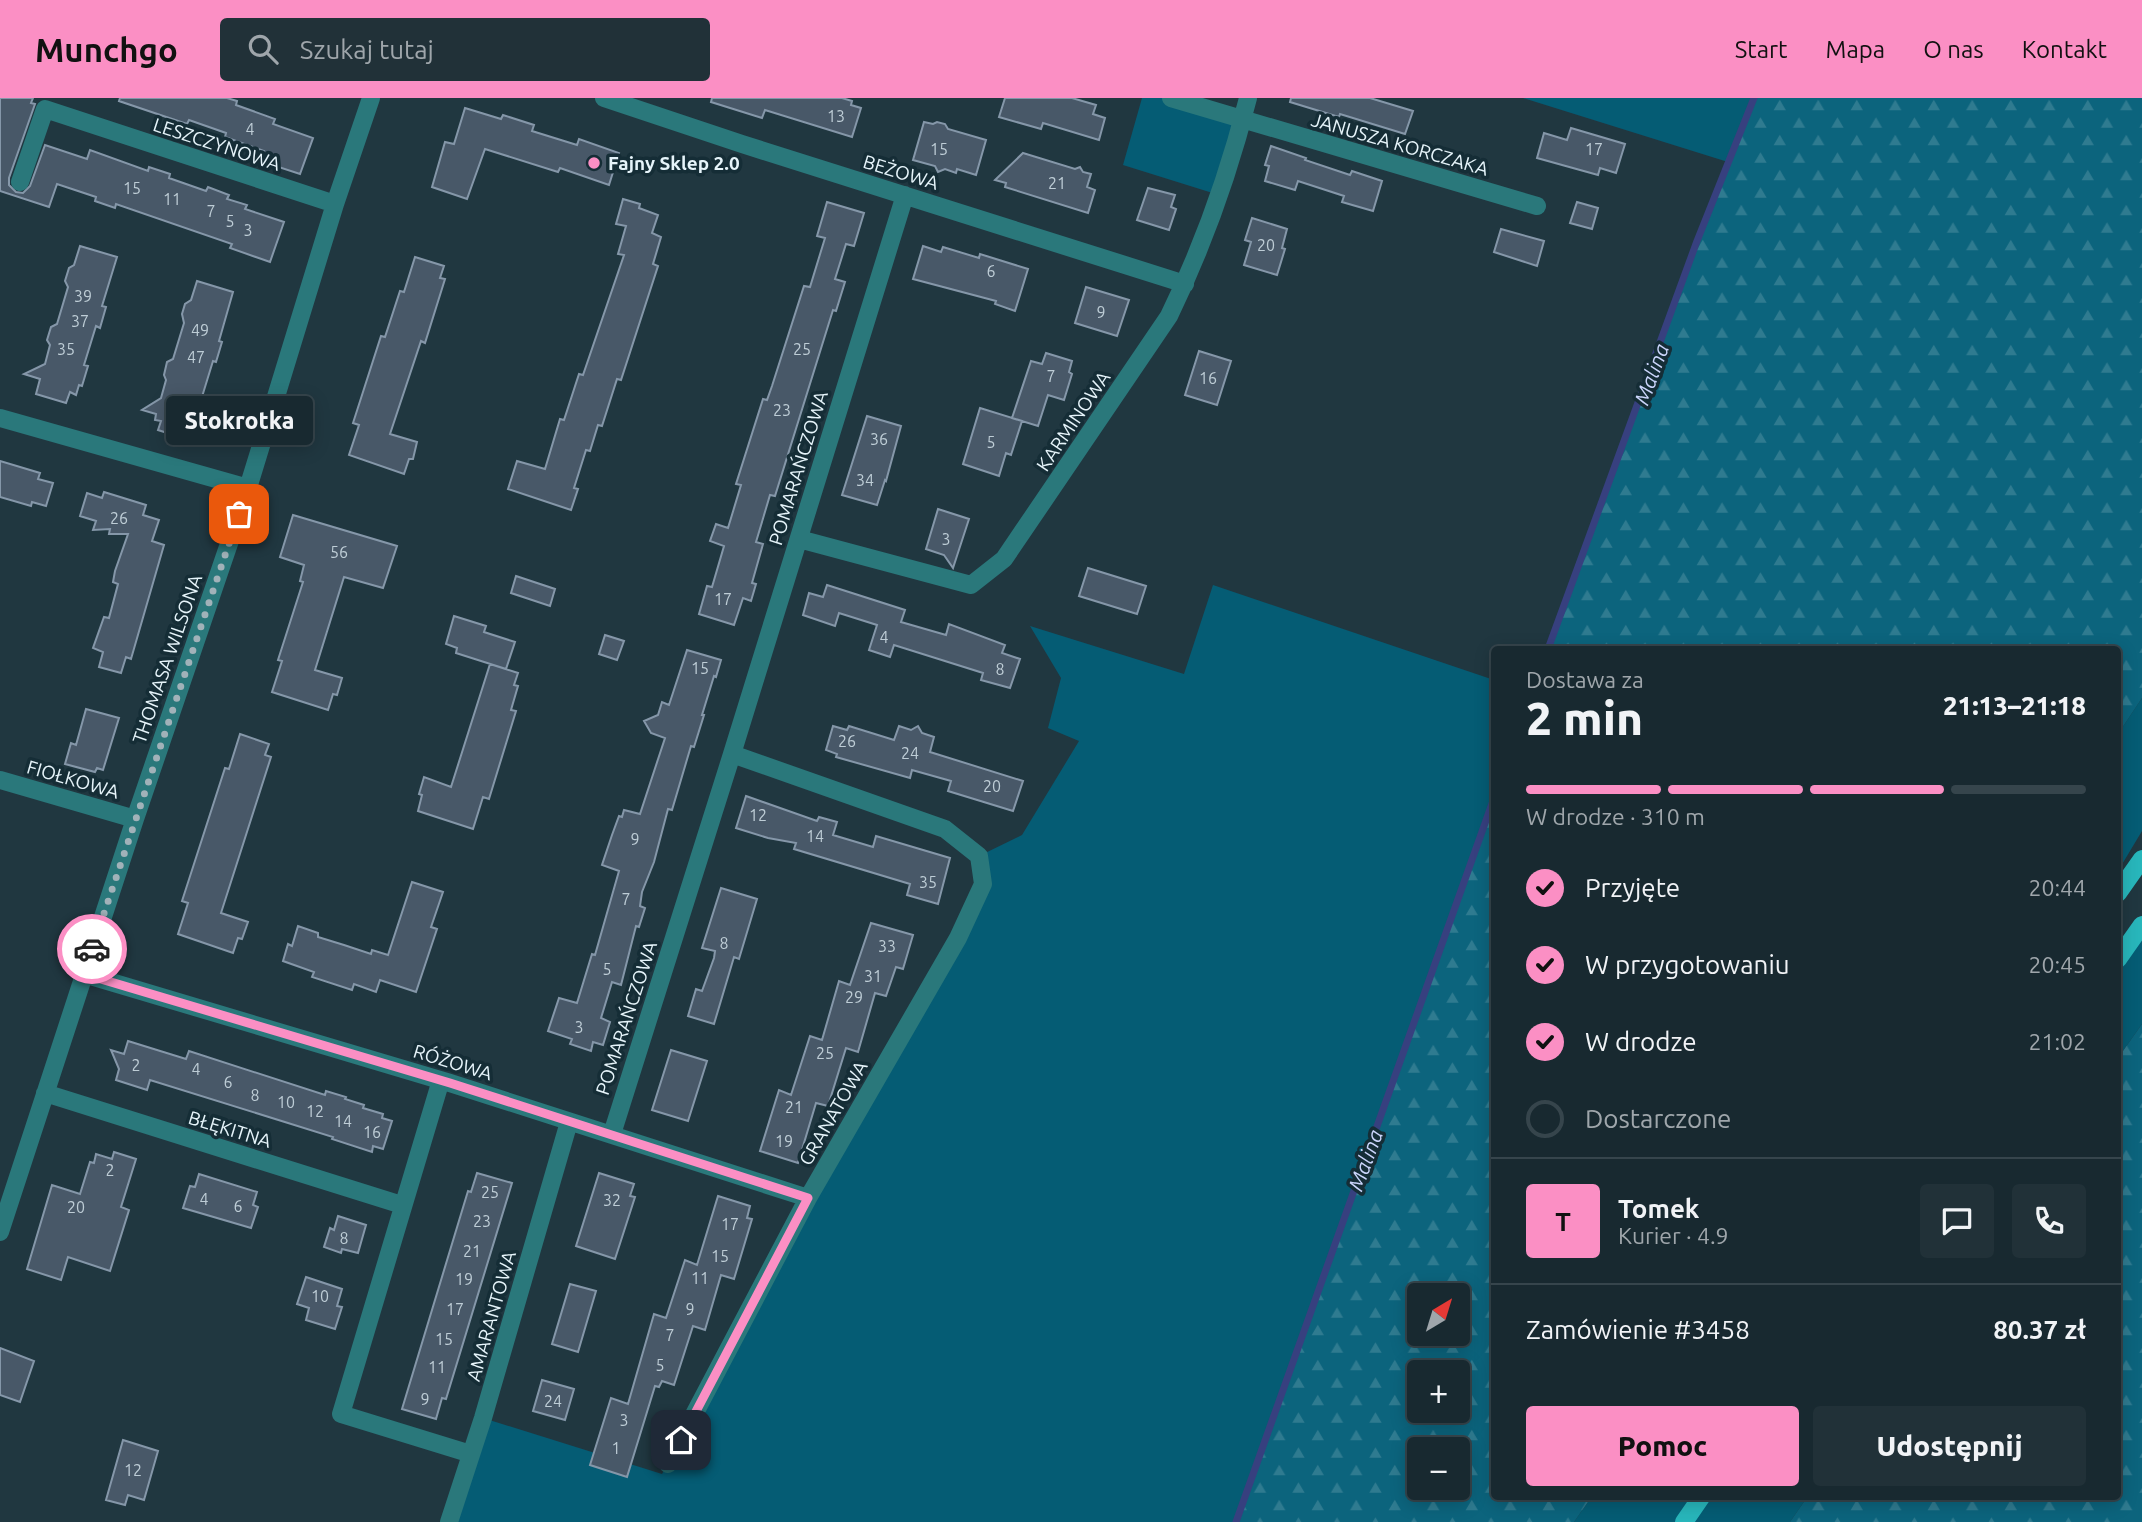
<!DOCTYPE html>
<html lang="pl">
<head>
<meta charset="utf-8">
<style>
  body { margin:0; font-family:Ubuntu,sans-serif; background:#213138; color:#f1f3f6; height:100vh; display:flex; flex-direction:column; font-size:26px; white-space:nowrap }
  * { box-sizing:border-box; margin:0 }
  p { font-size:23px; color:#9fa6ab }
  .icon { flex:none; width:38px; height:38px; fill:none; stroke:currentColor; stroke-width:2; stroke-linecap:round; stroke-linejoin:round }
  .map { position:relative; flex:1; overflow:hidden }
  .panel { position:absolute; left:1491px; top:548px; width:630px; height:854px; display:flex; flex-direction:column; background:#182930; border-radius:7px; box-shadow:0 4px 18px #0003,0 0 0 2px #36454c }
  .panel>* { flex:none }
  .needle { width:46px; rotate:38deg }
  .fabs { position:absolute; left:1407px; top:1185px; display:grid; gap:14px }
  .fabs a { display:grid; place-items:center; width:63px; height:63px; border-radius:7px; background:#182930; box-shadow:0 4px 18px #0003,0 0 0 2px #36454c; font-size:35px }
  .pin { position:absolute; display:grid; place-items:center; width:60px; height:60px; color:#fff; margin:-30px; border-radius:14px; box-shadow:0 4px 10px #0006 }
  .courier { position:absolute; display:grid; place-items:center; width:70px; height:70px; margin:-35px; border:5px solid #fb8fc4; border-radius:50%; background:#fff; color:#222; box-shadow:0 2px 9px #0007 }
  .bubble { position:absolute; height:49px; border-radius:7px; background:#182930; box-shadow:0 4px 18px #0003,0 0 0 2px #36454c; font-size:23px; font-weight:800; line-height:49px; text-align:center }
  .summary em { font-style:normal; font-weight:800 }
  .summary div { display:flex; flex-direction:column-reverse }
  .summary { display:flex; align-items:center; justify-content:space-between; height:119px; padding:0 35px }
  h1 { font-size:46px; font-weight:800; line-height:52px }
  .bar { display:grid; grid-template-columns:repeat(4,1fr); gap:10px 7px; align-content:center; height:84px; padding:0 35px }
  .bar i { height:9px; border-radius:5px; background:#36454c }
  .bar .current { background:#fb8fc4 }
  .bar p { grid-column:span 4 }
  .line { display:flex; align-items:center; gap:18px; padding:0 35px; border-top:2px solid #36454c }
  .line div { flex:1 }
  .round { display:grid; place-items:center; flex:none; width:74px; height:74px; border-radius:7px; background:#213138 }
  ol { padding:0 35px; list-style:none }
  li { display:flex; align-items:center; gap:21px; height:77px }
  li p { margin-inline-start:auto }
  li .icon { padding:7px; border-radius:50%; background:#fb8fc4; color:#111; stroke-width:4 }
  li:last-child { color:#9fa6ab }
  li i { width:38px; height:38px; border:4px solid #36454c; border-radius:50% }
  .button { display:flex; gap:14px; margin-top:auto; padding:14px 35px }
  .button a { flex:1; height:80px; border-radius:7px; background:#fb8fc4; color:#111; font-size:28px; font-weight:800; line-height:80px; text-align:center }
  .button a+a { background:#213138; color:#f1f3f6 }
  header { display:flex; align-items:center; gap:42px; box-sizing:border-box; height:98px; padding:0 35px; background:#fb8fc4; color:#111 }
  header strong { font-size:33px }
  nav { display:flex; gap:38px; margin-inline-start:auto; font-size:24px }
  .search { width:490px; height:63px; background:#213138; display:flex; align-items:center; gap:18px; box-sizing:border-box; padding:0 24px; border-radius:7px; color:#9fa6ab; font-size:26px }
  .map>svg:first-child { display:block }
</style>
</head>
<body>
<header>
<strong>Munchgo</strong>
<div class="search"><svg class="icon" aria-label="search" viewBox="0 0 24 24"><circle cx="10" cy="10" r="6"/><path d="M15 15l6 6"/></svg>Szukaj tutaj</div>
<nav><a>Start</a><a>Mapa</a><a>O nas</a><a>Kontakt</a></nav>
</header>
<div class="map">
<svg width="2142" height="1424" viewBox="0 0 2142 1424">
  <defs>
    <pattern id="forest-firs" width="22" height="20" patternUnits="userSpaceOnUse" patternTransform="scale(1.75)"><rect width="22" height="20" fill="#0c647d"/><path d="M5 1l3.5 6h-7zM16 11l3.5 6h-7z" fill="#2f7b90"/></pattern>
  </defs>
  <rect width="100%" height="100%" fill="#203740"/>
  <path fill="#055c74" d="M1142 0H1171L1243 22 1219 97 1123 67Z
    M1523 0H1754L1728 64Z
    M1213 487 1494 582V700L1236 1424H449L483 1320 662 1376 972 808 979 758 1022 737 1079 643 1048 630 1061 580 1030 528 1184 576Z
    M2142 600V733L2118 773V636Z
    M2142 827V926L2118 960V861Z
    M1592 1398H1808L1790 1424H1574Z"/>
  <path fill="url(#forest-firs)" fill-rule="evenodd" d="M1754 0H2142V600L2118 636V551H1548L1697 143Z
    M1494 700V1398H1592L1574 1424H1236ZM1458 1197V1236H1419V1197ZM1419 1274H1458V1312H1419ZM1419 1351H1458V1390H1419Z
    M2142 926V1424H1790L1808 1398H2118V960Z"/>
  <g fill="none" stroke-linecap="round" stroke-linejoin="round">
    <path stroke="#37407f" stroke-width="7" d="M1548 551 1697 143 1754 0
      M1236 1424 1494 700"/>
  </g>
  <path fill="#485868" stroke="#8597a9" stroke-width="2" d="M0 0H33L31 5 35 6 9 80V87L16 94 23 95 30 88 45 47 87 61 90 52 148 73 149 69 170 76 169 80 206 93 208 89 229 97 227 101 247 107 245 111 284 124 270 164 230 150 232 146 116 106 115 110 95 103 96 99 57 86 49 109 0 93Z
    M120 0H227L237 3 236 7 275 21 273 26 313 40 300 76 260 63 264 53 225 39 226 35 189 22 187 26 119 3Z
    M712 0H842L852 3 851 7 861 10 852 39 765 12 762 20 711 4Z
    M1005 0H1072L1096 7 1093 16 1105 20 1099 42 1043 25 1041 31 999 19Z
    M1291 0H1370L1413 13 1405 36 1340 16 1339 19 1290 4Z
    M465 10 501 21 503 17 534 27 532 33 577 47 579 41 619 55 609 87 560 70 558 74 485 51 467 101 432 89 445 44 454 46Z
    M924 24 933 26 937 24 945 26 948 31 986 42 976 77 957 71 956 75 945 71 938 74 935 68 913 62Z
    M1571 30 1625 46 1616 75 1600 70 1598 77 1537 60 1544 35 1567 42Z
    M1271 48 1306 60 1305 62 1350 77 1352 73 1382 83 1373 113 1342 104 1344 98 1298 83 1295 92 1265 83 1269 68 1265 67Z
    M1023 55 1075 71 1080 69 1083 74 1091 76 1087 89 1095 92 1088 115 1005 89 1006 85 995 82Z
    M1148 90 1175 97 1171 109 1176 111 1169 132 1137 122Z
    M623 101 640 106 639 110 658 117 652 135 661 139 653 166 658 168 621 282 617 281 602 328 598 327 590 353 586 352 574 390 578 391 571 412 508 391 517 363 545 371 560 321 564 322 579 276 583 277 624 157 618 156 626 128 616 126Z
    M827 104 864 115 854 148 846 146 835 181 845 184 836 213 833 212 775 398 770 397 756 444 763 446 752 485 756 486 751 503 743 500 734 527 699 516 707 488 712 489 724 448 710 443 716 426 728 430 741 387 736 386 763 301 767 302 772 288 804 188 810 189 825 140 817 138Z
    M1577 104 1598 110 1592 131 1570 125Z
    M1252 120 1287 131 1282 150 1285 151 1277 177 1244 167 1251 144 1245 142Z
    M1501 131 1544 143 1537 168 1494 154Z
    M80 148 117 159 102 208 106 209 100 230 96 228 84 267 88 268 82 288 79 287 76 297 70 294 66 305 36 296 40 281 24 276 45 266 50 247 47 242 51 229 57 226 68 189 65 183 69 170 74 167Z
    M923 148 941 154 943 149 979 160 980 156 1028 171 1015 213 995 206 996 203 913 181Z
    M415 159 444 168 440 180 445 181 425 245 421 243 390 336 417 344 413 361H409L404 376 349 357 359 327 353 325 381 238 385 239 400 193 404 194Z
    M197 183 233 194 219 243 222 244 216 264 213 263 201 302 204 303 198 323 195 322 192 331 186 329 183 340 158 332 161 323 155 322 156 316 142 312 161 300 166 282 164 277 167 264 173 261 184 225 182 216 185 206 191 202Z
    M1086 189 1129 202 1117 238 1075 225Z
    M1199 253 1231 263 1217 307 1185 297Z
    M1046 255 1072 263 1069 274 1072 276 1064 302 1048 297 1038 328 1012 320 1031 263 1042 266Z
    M980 310 1022 323 1011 357 1006 355 999 378 963 366Z
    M867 318 901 328 886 383 885 382 877 407 842 397Z
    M0 363 40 375 38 381 53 385 46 408 32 404 31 408 0 399Z
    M104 394 146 407 143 417 159 422 152 443 164 447 131 561 126 559 121 575 99 569 103 554 93 550 104 519 109 520 118 486 113 484 115 473 128 436H109L110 431 93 432 96 423 80 418 87 395 102 400Z
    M938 411 969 421 953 470 944 457 926 451Z
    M293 417 397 448 383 490 344 479 315 572 342 580 337 597 333 596 328 612 272 594 282 563 278 562 303 484 300 483 304 467 280 459Z
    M1088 470 1146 488 1137 516 1079 498Z
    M516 478 555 491 550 508 511 495Z
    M827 487 905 512 901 524 946 537 949 526 1005 547 1002 555 1020 561 1010 590 981 582 983 575 894 547 890 559 869 552 877 527 839 515 835 528 803 517 809 495 823 499Z
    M454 518 486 528 484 534 515 544 506 571 456 555 457 550 446 546Z
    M605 537 624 543 617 562 599 556Z
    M687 552 721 562 716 579 714 578 702 617H704L694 649 691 648 672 712 668 711 654 764 642 794 640 808 645 810 639 829 636 828 621 887 612 884 601 920 610 924 603 947 593 944 591 953 570 946 572 941 548 933 559 900 577 905 592 856 595 857 619 773 602 767 612 737 619 718 622 719 624 712 640 716 665 640 651 635 644 623 658 617 662 604 669 607Z
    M490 566 518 575 514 587 518 588 511 612 516 613 489 701 483 699 473 731 418 713 422 697 419 696 424 679 451 689Z
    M86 611 119 620 103 672 97 670 95 674 65 666 71 645 76 647Z
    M833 628 847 632 849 628 894 642 899 628 911 632 918 628 922 635 934 639 930 654 1023 683 1013 713 948 693 951 683 912 672 910 680 836 659 837 656 826 652Z
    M240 636 269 646 265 657 271 659 221 815 248 824 242 841 238 840 233 855 178 836 188 805 182 803 225 670 229 671Z
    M746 698 817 723 819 719 837 724 833 737 873 749 876 738 950 760 938 806 907 797 910 786 794 751 796 745 768 740 736 730Z
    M412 784 443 794 431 829 437 831 416 894 380 882 376 894 354 886 352 892 312 879 314 874 283 863 288 846 292 848 298 828 318 835V839L344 847 371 856 372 852 388 857Z
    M721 790 757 801 739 861 734 859 714 926 688 918 696 891 702 893 714 860 715 853 702 850Z
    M871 825 913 837 903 871 896 869 886 898 875 895 858 954 846 950 828 1008 816 1005 798 1065 760 1053 779 992 791 997 810 938 822 942 839 883 850 887Z
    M128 943 186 961 189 953 325 997 326 993 346 999 345 1001 364 1007 363 1010 383 1016 382 1020 392 1023 383 1051 373 1048 372 1054 332 1041 333 1039 150 982 147 992 116 982 119 971 111 952 124 956Z
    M671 952 707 963 688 1023 652 1012Z
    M114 1054 136 1061 121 1109 129 1112 110 1173 68 1159 61 1182 27 1171 52 1087 80 1096 90 1064 94 1065 96 1056 112 1061Z
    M477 1075 512 1085 446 1301 442 1300 436 1321 402 1311 468 1093 471 1094Z
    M599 1075 634 1086 630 1098 635 1099 615 1161 576 1148Z
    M199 1076 257 1094 253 1107 258 1109 251 1130 183 1110 190 1088 195 1089Z
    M718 1098 750 1108 747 1120 752 1121 734 1181 721 1177 705 1232 693 1228 674 1287 662 1283 659 1289 655 1288 627 1379 590 1367 611 1300 628 1306 654 1216 666 1220 685 1162 697 1167Z
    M338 1118 366 1127 358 1155 342 1151 341 1155 324 1149 330 1130 334 1132Z
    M306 1179 342 1191 337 1208 342 1209 335 1231 306 1222 309 1210 297 1206Z
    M570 1186 596 1193 578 1254 552 1246Z
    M0 1250 34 1263 20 1304 0 1297Z
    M542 1282 574 1291 565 1322 533 1313Z
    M123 1342 158 1353 144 1402 128 1397 125 1407 106 1402Z"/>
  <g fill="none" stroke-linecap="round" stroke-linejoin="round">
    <path stroke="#2a787b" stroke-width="18" d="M604 0 742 46 1185 186
      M1171 0 1537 108
      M20 84 45 11 335 106
      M0 320 248 390
      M799 441 971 487 1004 461 1169 218C1203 148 1229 75 1248 0
      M0 682 135 721
      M84 876 450 985 808 1100
      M441 982 341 1316 471 1356
      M45 995 402 1107
      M612 1036 732 656 905 97
      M0 1134 135 721 248 390 335 106 371 0
      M668 1366 808 1100 958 840 983 786 979 758 945 731 732 656
      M449 1424 483 1320 569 1024"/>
    <path stroke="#28b6bb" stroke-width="18" d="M2118 795 2142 761
      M2118 861 2142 827
      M1684 1424 1702 1398"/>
  </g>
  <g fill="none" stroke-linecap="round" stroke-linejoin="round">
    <path stroke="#a1b2b9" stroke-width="7" stroke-dasharray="0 12.6" d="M92 851 239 416"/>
    <path stroke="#fb8fc4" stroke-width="9" d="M92 851 84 876 450 985 808 1100 681 1342"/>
  </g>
  <circle fill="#fb8fc4" stroke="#152d36" stroke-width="2.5" cx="594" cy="65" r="7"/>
  <g text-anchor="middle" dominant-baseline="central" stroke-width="7" stroke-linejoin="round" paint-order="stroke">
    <g font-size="16" fill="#becdd6">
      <text x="836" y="18">13</text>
      <text x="250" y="31">4</text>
      <text x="939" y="51">15</text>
      <text x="1594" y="51">17</text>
      <text x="1057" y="85">21</text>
      <text x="132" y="90">15</text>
      <text x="172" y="101">11</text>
      <text x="211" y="113">7</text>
      <text x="230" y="123">5</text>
      <text x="248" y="132">3</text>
      <text x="1266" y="147">20</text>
      <text x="991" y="173">6</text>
      <text x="83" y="198">39</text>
      <text x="1101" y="214">9</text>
      <text x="80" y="223">37</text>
      <text x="200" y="232">49</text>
      <text x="66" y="251">35</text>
      <text x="802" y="251">25</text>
      <text x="196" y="259">47</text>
      <text x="1051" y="278">7</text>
      <text x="1208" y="280">16</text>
      <text x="782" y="312">23</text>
      <text x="879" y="341">36</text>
      <text x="991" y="344">5</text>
      <text x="865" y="382">34</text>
      <text x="119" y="420">26</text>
      <text x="946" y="441">3</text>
      <text x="339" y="454">56</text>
      <text x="723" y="501">17</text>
      <text x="884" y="539">4</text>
      <text x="700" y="570">15</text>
      <text x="1000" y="571">8</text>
      <text x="847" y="643">26</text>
      <text x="910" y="655">24</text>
      <text x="992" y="688">20</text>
      <text x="758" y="717">12</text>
      <text x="815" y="738">14</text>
      <text x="635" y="741">9</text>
      <text x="928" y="784">35</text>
      <text x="626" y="801">7</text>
      <text x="724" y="845">8</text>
      <text x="887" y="848">33</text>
      <text x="607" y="871">5</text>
      <text x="873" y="878">31</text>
      <text x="854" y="899">29</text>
      <text x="579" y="929">3</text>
      <text x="825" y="955">25</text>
      <text x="136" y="967">2</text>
      <text x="196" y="971">4</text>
      <text x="228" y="984">6</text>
      <text x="255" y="997">8</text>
      <text x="286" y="1004">10</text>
      <text x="794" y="1009">21</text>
      <text x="315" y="1013">12</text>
      <text x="343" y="1023">14</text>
      <text x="372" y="1034">16</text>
      <text x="784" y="1043">19</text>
      <text x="110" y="1072">2</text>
      <text x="490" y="1094">25</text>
      <text x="204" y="1101">4</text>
      <text x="612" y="1102">32</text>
      <text x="238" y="1108">6</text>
      <text x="76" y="1109">20</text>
      <text x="482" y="1123">23</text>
      <text x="730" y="1126">17</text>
      <text x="344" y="1140">8</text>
      <text x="472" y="1153">21</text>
      <text x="720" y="1158">15</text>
      <text x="700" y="1180">11</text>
      <text x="464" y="1181">19</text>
      <text x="320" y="1198">10</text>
      <text x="455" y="1211">17</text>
      <text x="690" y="1211">9</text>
      <text x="670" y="1237">7</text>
      <text x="444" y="1241">15</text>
      <text x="660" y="1267">5</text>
      <text x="437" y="1269">11</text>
      <text x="425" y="1301">9</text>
      <text x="553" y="1303">24</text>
      <text x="624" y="1322">3</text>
      <text x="616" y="1350">1</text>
      <text x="133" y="1372">12</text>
    </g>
    <g font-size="19" fill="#e6f4fa" stroke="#152d36">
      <text transform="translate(217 46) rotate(18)">LESZCZYNOWA</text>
      <text transform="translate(1400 46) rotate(16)">JANUSZA KORCZAKA</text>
      <text transform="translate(901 74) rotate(17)">BEŻOWA</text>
      <text transform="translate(1073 323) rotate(-56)">KARMINOWA</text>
      <text transform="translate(798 370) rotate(-73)">POMARAŃCZOWA</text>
      <text transform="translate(167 561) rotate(-71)">THOMASA WILSONA</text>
      <text transform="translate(73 681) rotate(16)">FIOŁKOWA</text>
      <text transform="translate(626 920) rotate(-72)">POMARAŃCZOWA</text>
      <text transform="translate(453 964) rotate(17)">RÓŻOWA</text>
      <text transform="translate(833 1015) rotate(-60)">GRANATOWA</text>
      <text transform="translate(230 1031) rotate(17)">BŁĘKITNA</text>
      <text transform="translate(491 1218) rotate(-74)">AMARANTOWA</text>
    </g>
    <g font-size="19" font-weight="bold" fill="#e6f4fa" stroke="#152d36" text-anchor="start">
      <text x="608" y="65">Fajny Sklep 2.0</text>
    </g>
    <g font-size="21" font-style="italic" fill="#cbd5fb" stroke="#152d36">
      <text transform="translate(1651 276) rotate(-70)">Malina</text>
      <text transform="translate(1365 1062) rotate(-70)">Malina</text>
    </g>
  </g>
</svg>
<div class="fabs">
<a><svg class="needle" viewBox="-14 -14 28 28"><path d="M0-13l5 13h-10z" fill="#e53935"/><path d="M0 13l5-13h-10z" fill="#9fa6ab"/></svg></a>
<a>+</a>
<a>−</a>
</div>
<div class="pin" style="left:239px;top:416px;background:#ea580c"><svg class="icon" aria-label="bag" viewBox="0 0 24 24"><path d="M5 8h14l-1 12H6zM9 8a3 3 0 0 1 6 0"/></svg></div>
<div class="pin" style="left:681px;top:1342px;background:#1f2937"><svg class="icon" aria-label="home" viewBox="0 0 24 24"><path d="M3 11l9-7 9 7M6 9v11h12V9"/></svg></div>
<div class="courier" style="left:92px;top:851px"><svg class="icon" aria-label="car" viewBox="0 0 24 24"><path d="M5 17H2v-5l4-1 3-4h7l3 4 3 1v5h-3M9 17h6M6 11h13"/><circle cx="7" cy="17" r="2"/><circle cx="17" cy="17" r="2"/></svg></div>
<div class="bubble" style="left:166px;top:298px;width:147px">Stokrotka</div>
<section class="panel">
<div class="summary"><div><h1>2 min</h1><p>Dostawa za</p></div><em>21:13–21:18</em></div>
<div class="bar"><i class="current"></i><i class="current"></i><i class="current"></i><i></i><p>W drodze · 310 m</p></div>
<ol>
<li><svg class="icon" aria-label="check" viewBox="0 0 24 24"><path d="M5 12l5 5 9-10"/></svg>Przyjęte<p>20:44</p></li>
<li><svg class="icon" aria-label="check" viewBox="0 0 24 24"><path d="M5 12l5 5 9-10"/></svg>W przygotowaniu<p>20:45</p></li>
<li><svg class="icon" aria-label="check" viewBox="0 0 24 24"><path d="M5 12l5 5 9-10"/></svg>W drodze<p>21:02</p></li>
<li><i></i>Dostarczone</li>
</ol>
<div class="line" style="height:126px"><b class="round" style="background:#fb8fc4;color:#111">T</b><div><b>Tomek</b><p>Kurier · 4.9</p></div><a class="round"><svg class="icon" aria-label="chat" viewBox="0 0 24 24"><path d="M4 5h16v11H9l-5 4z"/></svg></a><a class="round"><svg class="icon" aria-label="phone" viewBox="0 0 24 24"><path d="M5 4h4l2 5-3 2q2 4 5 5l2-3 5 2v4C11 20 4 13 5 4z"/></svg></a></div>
<div class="line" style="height:91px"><div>Zamówienie #3458</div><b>80.37 zł</b></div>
<div class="button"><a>Pomoc</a><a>Udostępnij</a></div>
</section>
</div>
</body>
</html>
